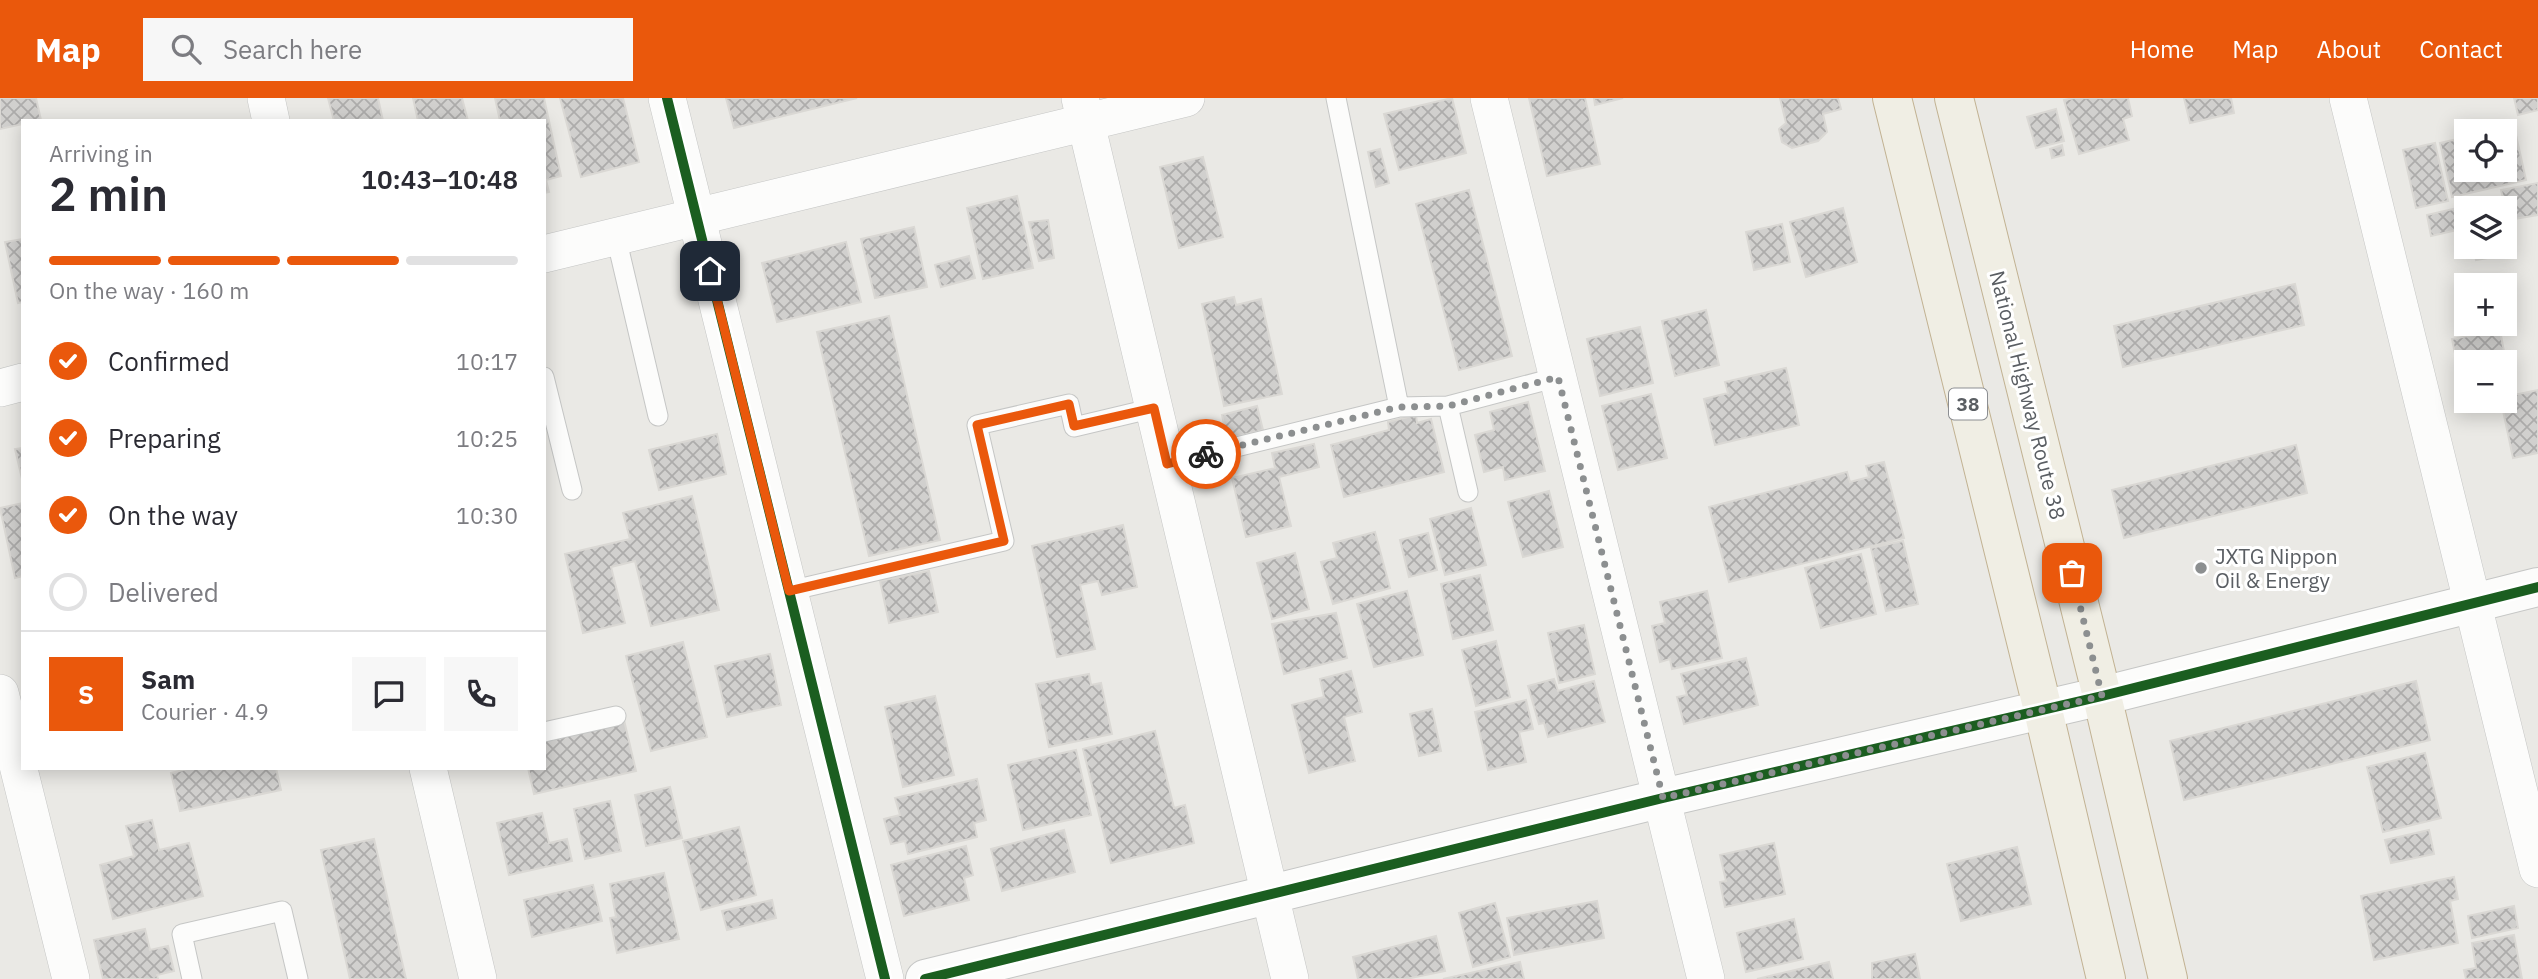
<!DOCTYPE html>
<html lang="en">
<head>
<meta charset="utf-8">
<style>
  body { margin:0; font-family:"IBM Plex Sans",sans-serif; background:#f7f7f7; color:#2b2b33; height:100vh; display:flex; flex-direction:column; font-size:26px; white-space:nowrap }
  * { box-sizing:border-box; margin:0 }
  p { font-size:23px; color:#7c7c81 }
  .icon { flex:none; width:38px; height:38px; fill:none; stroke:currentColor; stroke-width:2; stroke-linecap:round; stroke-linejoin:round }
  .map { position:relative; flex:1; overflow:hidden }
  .panel { position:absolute; left:21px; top:21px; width:525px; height:651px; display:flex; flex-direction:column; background:#fff; border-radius:0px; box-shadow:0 4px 18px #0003 }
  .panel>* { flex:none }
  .tools { position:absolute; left:2454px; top:21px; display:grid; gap:14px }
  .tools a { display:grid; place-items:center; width:63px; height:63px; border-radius:0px; background:#fff; box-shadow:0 4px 18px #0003; font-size:35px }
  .pin { position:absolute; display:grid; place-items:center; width:60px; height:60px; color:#fff; margin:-30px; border-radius:14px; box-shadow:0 4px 10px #0006 }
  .courier { position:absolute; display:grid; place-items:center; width:70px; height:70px; margin:-35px; border:5px solid #ea580c; border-radius:50%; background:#fff; color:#222; box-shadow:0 2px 9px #0007 }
  .overview em { font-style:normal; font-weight:600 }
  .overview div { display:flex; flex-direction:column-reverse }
  .overview { display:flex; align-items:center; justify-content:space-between; height:119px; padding:0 28px }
  h1 { font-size:46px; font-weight:600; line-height:52px }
  .bar { display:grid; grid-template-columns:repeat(4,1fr); gap:10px 7px; align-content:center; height:84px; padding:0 28px }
  .bar i { height:9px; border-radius:5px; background:#e1e1e2 }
  .bar .on { background:#ea580c }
  .bar p { grid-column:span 4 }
  .line { display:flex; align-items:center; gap:18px; padding:0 28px; border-top:2px solid #e1e1e2 }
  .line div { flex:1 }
  .round { display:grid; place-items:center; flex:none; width:74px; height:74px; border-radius:0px; background:#f7f7f7 }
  ol { padding:0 28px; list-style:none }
  li { display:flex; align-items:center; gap:21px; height:77px }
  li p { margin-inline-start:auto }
  li .icon { padding:7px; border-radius:50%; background:#ea580c; color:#fff; stroke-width:4 }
  li:last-child { color:#7c7c81 }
  li i { width:38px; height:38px; border:4px solid #e1e1e2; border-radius:50% }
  header { display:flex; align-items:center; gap:42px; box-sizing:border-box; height:98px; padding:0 35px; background:#ea580c; color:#fff }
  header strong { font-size:33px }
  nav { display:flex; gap:38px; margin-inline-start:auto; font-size:24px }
  .search { width:490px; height:63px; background:#f7f7f7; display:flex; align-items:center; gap:18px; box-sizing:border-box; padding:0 24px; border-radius:0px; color:#7c7c81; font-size:26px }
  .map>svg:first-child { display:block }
</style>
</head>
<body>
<header>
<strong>Map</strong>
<div class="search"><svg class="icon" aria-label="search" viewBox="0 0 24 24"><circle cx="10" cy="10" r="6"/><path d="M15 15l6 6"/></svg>Search here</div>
<nav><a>Home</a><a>Map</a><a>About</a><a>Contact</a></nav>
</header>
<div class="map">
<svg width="2538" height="881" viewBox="0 0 2538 881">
  <defs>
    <pattern id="building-cross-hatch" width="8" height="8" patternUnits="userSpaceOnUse" patternTransform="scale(1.75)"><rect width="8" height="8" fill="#d1d0ce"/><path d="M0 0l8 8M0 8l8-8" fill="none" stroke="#adacab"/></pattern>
  </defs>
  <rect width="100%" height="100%" fill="#eae9e5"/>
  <path fill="url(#building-cross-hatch)" stroke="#dad8d4" stroke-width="2" d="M0 0H36L41 22 23 23V26L0 31Z
    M328 0H378L383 23H334Z
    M413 0H462L468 23H418Z
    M495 0H544L561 78 546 82 549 94 544 95V23H500Z
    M560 0H623L639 64 581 79Z
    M726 0H857L734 30Z
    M1452 0 1466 55 1399 72 1384 16Z
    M1529 0H1585L1600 66 1547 78Z
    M1594 0H1623L1595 7Z
    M1780 0H1838L1841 11 1823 16 1827 34 1818 43 1792 50 1782 44 1779 31 1786 25Z
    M2074 0H2128L2132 18 2123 21 2129 42 2079 56 2064 2Z
    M2184 0H2231L2234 15 2190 25Z
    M2514 0H2538V12L2518 17Z
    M2056 11 2064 43 2036 50 2027 19Z
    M2514 28 2526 82 2452 99 2440 45 2466 39V72H2504V33H2491Z
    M2435 45 2448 103 2416 110 2403 52Z
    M2062 47 2064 57 2052 60 2050 51Z
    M1380 51 1389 85 1376 89 1368 54Z
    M1203 59 1223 139 1179 150 1160 69Z
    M2538 85V117L2508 122 2501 92Z
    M1469 92 1512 258 1459 272 1416 106Z
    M1017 98 1033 170 983 181 967 110Z
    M2466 108V130L2431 138 2427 117Z
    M1843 110 1857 164 1806 179 1790 124Z
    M1048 122 1054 160 1039 163 1029 124Z
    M1782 126 1790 164 1754 172 1746 134Z
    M914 129 927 189 875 200 861 141Z
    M23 141V204L18 205 5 144Z
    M846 144 861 204 777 224 762 165Z
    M2473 149H2497L2499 158 2476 162Z
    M969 158 975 180 941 189 935 167Z
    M2295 186 2304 227 2123 269 2114 228Z
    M1234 199 1236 207 1261 201 1282 296 1224 308 1202 206Z
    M2505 205 2509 227 2470 234 2469 226H2504Z
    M1706 212 1719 267 1675 278 1662 223Z
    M889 218 940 442 869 458 817 234Z
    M1640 229 1653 285 1600 298 1587 241Z
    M2500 232 2511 291 2504 293V264H2466L2464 300 2452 241Z
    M1786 270 1799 327 1715 347 1704 301 1728 295 1725 284Z
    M2538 292V355L2513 360 2501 303 2504 299Z
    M1651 296 1667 360 1618 372 1602 308Z
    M1528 304 1545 373 1505 382 1503 369 1484 374 1475 337 1494 332 1490 314Z
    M1257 308 1263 332 1227 341 1222 317Z
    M1416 317 1417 325 1431 321 1444 374 1344 399 1331 347 1389 332 1388 324Z
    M717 336 726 376 659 392 649 352Z
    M1314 346 1319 369 1279 379 1291 428 1246 439 1232 380 1275 370 1272 355Z
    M2296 347 2307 395 2124 440 2112 392Z
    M23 350V385L15 351Z
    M1884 364 1904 440 1729 484 1709 409 1847 374 1850 384 1869 379 1866 368Z
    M1549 393 1563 449 1523 459 1508 404Z
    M692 398 719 512 651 528 635 463 611 469 625 525 583 535 565 456 630 441 623 415Z
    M23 405V478L15 480 0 410Z
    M1471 410 1486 467 1445 477 1430 421Z
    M1123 427 1137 489 1102 497 1098 483 1080 487 1095 551 1057 559 1032 448Z
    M1375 434 1390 490 1333 506 1321 464 1337 460 1333 445Z
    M1428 435 1437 472 1409 479 1400 442Z
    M1903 443 1918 506 1886 513 1871 450Z
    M1295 455 1309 511 1272 521 1257 465Z
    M1861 456 1876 516 1821 530 1805 470Z
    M929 473 938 514 889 525 880 483Z
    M1480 477 1493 532 1453 541 1441 486Z
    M1407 493 1423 557 1374 569 1357 506Z
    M1707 493 1722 560 1672 571 1670 561 1660 564 1652 528 1665 525 1660 504Z
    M1336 515 1347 560 1284 576 1272 526Z
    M1584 527 1595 576 1559 585 1548 535Z
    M1496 543 1510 599 1476 608 1462 552Z
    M683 544 707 639 651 653 626 558Z
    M770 556 781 607 727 619 715 568Z
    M1746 560 1758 607 1684 626 1677 599 1687 597 1681 576Z
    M1351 573 1362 614 1344 619 1355 663 1309 675 1292 607 1324 599 1320 581Z
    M1089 576 1091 587 1101 585 1112 636 1049 649 1036 586Z
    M1554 581 1558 593 1594 583 1605 624 1548 639 1544 625 1539 626 1528 588Z
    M2416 583 2430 642 2184 702 2170 643Z
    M935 598 954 677 903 689 885 609Z
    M1526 602 1533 631 1519 634 1526 664 1488 672 1475 614Z
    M1432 611 1441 653 1419 658 1410 616Z
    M624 622 636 673 534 696 528 670H544V640Z
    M1155 633 1174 710 1185 707 1194 745 1111 765 1083 651Z
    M1076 652 1091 717 1023 732 1008 667Z
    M2425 655 2441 720 2383 734 2367 669Z
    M191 670H276L281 692 180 713 171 675Z
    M977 681 986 722 974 725 977 739 908 756 905 743 891 746 884 721 900 717 895 700Z
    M670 689 682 740 646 748 635 697Z
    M610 703 621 753 585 761 574 711Z
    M542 715 549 745 567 741 572 763 509 777 497 725Z
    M152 722 159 752 189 745 203 798 113 821 100 767 134 758 126 728Z
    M739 729 756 797 701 812 683 743Z
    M1064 732 1075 774 1002 793 991 751Z
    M2429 732 2434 756 2391 765 2385 742Z
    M374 741 406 881H350L321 752Z
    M1774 745 1785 796 1725 809 1720 784 1726 783 1720 757Z
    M966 748 973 777 964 780 969 802 904 818 891 767Z
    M2017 749 2031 806 1961 823 1947 766Z
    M664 775 679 841 617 855 610 820 616 819 610 786Z
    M2454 779 2458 801 2450 803 2458 845 2374 862 2361 798Z
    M593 787 602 823 532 839 524 802Z
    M772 802 776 820 727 832 722 813Z
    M1597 803 1604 840 1514 857 1507 820Z
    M1495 805 1510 859 1473 869 1459 815Z
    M2514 808 2518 830 2472 840 2468 818Z
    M1794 821 1803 861 1746 874 1737 835Z
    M145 831 150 852 168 848 174 873 157 877 158 881H103L94 842Z
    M2514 837 2522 881H2466L2464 872 2476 870 2472 845Z
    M1436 838 1445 873 1406 881H1358L1353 859Z
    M1915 856 1920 881H1872V865Z
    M1520 864 1524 881H1443Z
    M1829 864 1833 881H1757Z"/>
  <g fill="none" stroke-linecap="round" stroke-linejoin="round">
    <g stroke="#c5c6c5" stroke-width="21">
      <path id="service" d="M1336 0 1399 309
        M616 139 658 318
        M544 279 572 392
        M1167 366 1399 309 1448 308
        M1468 394 1448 308 1558 279
        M789 493 1004 443 977 327 1069 306 1074 329 1154 310
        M544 634 616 618
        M192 881 182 836 282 813 298 881"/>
    </g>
    <g stroke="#c5c6c5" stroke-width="38">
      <path id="minor" d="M266 0 271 23
        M667 0 885 881
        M1080 0 1290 881
        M1489 0 1706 881
        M2348 0 2538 771
        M544 156 1186 0
        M0 290 23 284
        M0 595 71 881
        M428 670 478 881"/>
    </g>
    <g stroke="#c5c6c5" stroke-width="40">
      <path id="tertiary" d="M925 881 1663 700 2102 598 2538 489"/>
    </g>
    <g stroke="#c2b292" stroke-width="40">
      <path id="trunk" d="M1892 0 2043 612 2106 881
        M1954 0 2102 598 2168 881"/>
    </g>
    <use href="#service" stroke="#fcfcfb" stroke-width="19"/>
    <use href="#minor" stroke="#fcfcfb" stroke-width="37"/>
    <use href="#tertiary" stroke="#fcfcfb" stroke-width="38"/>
    <use href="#trunk" stroke="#f0eee4" stroke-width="38"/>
    <g stroke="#fff" stroke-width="15">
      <path id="cycleway" d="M667 0 885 881
        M925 881 1663 700 2102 598 2538 489"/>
    </g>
    <use href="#cycleway" stroke="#1b5e20" stroke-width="10"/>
  </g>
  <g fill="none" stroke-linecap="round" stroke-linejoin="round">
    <path stroke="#8c8f90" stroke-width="7" stroke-dasharray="0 12.6" d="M1206 356 1399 309 1448 308 1558 279 1663 700 2102 598 2072 475"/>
    <path stroke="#ea580c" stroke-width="9" d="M710 173 789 493 1004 443 977 327 1069 306 1074 328 1154 310 1167 366 1206 356"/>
  </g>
  <circle fill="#8c8f90" stroke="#fff" stroke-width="2.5" cx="2201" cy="470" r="7"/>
  <g text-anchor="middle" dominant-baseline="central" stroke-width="6" stroke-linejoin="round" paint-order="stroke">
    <rect fill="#fff" stroke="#8c8e92" stroke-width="2" x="1949" y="290.5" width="38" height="31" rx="5"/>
    <g font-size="19" font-weight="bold" fill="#5a5e63">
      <text x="1968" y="306">38</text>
    </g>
    <g font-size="21" fill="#5a5e63" stroke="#fff">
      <text transform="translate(2028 297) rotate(76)">National Highway Route 38</text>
    </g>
    <g font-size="21" fill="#5a5e63" stroke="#fff" text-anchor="start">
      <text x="2215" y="458">JXTG Nippon<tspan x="2215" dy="24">Oil &amp; Energy</tspan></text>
    </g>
  </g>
</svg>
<div class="tools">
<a><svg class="icon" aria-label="locate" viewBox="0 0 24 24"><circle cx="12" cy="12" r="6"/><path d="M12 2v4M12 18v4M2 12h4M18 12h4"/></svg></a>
<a><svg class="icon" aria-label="layers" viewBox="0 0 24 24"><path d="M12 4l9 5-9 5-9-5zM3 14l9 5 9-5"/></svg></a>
<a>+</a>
<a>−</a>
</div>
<div class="pin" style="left:2072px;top:475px;background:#ea580c"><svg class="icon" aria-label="bag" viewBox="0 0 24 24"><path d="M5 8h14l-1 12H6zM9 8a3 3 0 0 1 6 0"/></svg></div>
<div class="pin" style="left:710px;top:173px;background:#1f2937"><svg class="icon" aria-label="home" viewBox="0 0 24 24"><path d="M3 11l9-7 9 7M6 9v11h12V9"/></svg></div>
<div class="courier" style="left:1206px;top:356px"><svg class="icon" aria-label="bike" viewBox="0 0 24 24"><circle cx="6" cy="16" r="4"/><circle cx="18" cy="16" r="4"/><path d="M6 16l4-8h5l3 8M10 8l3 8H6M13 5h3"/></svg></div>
<section class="panel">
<div class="overview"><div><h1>2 min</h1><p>Arriving in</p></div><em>10:43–10:48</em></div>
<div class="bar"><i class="on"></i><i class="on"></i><i class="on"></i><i></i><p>On the way · 160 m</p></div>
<ol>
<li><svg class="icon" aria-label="check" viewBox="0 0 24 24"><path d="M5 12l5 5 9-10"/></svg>Confirmed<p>10:17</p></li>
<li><svg class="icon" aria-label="check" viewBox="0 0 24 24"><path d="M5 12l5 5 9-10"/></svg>Preparing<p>10:25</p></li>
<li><svg class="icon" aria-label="check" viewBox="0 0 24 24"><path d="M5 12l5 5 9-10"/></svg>On the way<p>10:30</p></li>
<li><i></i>Delivered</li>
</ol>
<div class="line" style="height:126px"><b class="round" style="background:#ea580c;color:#fff">S</b><div><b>Sam</b><p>Courier · 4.9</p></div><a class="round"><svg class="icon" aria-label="chat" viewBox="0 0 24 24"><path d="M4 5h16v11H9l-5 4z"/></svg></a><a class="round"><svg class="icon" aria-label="phone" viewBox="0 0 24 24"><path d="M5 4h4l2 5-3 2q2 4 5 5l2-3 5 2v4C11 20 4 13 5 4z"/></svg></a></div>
</section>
</div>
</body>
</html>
